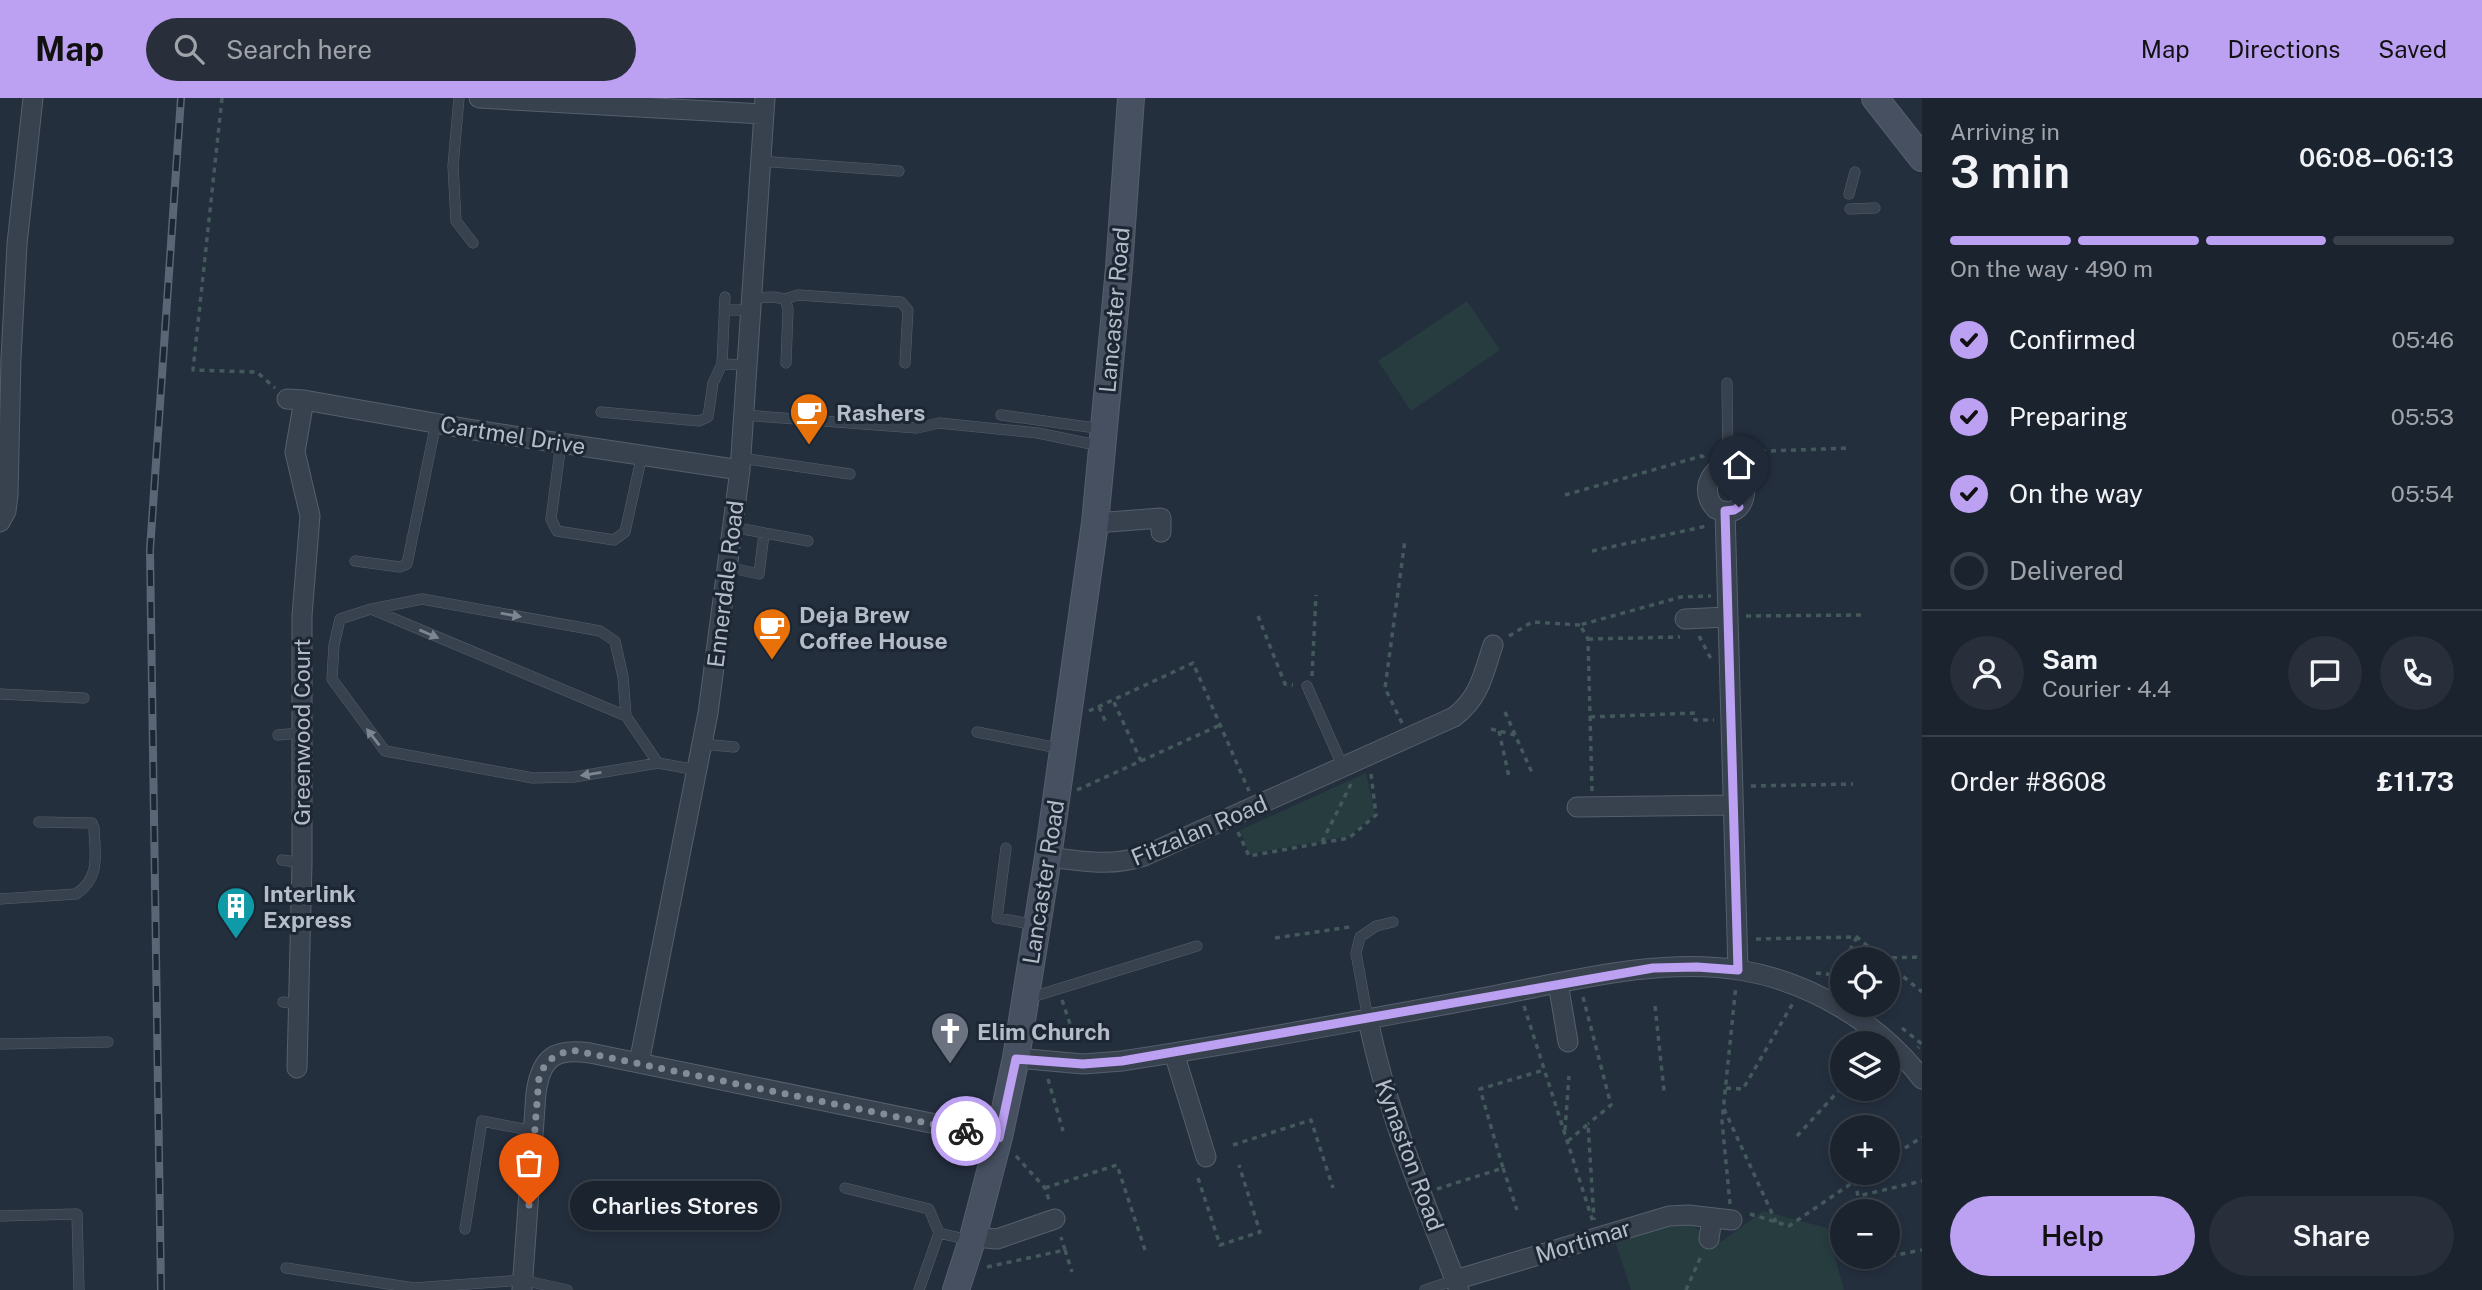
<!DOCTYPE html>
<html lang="en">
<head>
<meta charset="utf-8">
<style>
  body { margin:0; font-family:"Public Sans",sans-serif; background:#282f3a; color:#f1f3f6; height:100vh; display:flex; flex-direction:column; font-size:26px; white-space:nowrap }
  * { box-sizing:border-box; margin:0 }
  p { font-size:23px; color:#a0a4aa }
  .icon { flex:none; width:38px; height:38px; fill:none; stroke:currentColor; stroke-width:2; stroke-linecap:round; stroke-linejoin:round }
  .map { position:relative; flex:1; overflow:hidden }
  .details { display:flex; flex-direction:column; background:#1b232e; width:560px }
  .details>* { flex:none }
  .tools { position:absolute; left:1830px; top:849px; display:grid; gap:14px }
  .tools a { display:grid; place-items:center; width:70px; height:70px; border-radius:50%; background:#1b232e; box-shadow:0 4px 10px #0003,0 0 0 2px #39404a; font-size:35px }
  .pin { position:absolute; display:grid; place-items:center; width:60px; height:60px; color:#fff; margin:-72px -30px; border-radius:50% 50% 50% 0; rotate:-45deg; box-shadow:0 0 7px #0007 }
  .pin .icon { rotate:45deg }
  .courier { position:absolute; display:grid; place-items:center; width:70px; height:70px; margin:-35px; border:5px solid #bca0f2; border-radius:50%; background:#fff; color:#222; box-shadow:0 2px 9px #0007 }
  .bubble { position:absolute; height:49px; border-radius:24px; background:#1b232e; box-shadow:0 4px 10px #0003,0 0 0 2px #39404a; font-size:23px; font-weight:600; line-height:49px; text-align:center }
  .headline em { font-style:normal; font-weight:600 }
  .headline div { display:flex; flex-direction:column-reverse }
  .headline { display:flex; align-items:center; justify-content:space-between; height:119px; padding:0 28px }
  h1 { font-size:46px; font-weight:600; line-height:52px }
  .bar { display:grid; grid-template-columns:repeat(4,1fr); gap:10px 7px; align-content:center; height:84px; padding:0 28px }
  .bar i { height:9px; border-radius:5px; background:#39404a }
  .bar .current { background:#bca0f2 }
  .bar p { grid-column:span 4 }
  .line { display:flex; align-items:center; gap:18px; padding:0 28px; border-top:2px solid #39404a }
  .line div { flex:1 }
  .round { display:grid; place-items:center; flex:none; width:74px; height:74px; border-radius:37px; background:#282f3a }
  ol { padding:0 28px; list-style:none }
  li { display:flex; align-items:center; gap:21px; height:77px }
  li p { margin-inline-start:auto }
  li .icon { padding:7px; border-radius:50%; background:#bca0f2; color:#111; stroke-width:4 }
  li:last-child { color:#a0a4aa }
  li i { width:38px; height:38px; border:4px solid #39404a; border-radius:50% }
  .button { display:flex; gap:14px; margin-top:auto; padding:14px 28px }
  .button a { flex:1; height:80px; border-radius:42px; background:#bca0f2; color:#111; font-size:28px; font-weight:600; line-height:80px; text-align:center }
  .button a+a { background:#282f3a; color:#f1f3f6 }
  header { display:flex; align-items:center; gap:42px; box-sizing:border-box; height:98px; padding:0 35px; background:#bca0f2; color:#111 }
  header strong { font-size:33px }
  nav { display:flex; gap:38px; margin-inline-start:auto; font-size:24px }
  .search { width:490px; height:63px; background:#282f3a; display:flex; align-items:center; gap:18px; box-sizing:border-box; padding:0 24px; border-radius:38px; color:#a0a4aa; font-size:26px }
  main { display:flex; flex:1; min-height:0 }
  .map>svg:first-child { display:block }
</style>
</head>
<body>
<header>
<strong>Map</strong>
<div class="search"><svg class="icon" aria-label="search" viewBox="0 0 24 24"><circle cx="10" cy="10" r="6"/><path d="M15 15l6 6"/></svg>Search here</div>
<nav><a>Map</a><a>Directions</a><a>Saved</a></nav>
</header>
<main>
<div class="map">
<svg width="1922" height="1192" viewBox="0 0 1922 1192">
  <rect width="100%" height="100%" fill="#242f3e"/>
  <path fill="#263c3f" d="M1467 203 1500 252 1411 313 1378 263Z
    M1366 675 1375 716 1349 738 1249 756 1240 732Z
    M1763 1113 1827 1130 1844 1192H1631L1615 1143 1686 1121 1708 1141 1721 1144Z"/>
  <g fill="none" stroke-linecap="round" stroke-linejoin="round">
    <g stroke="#565f6c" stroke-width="11">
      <path id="lane" d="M459 0 453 68 456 123 473 145
        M760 63 899 73
        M1849 96 1855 74
        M1850 111 1875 110
        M751 200 774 199 785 201 788 211 786 265
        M785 201 798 197 901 204 908 212 905 265
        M724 212H750
        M722 266 725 199
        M1727 285 1728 366
        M601 314 699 323 708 319 713 285 722 266 747 267
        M743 317 917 330 939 325 1038 335 1101 348
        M1001 317 1103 331
        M561 345 551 421 557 433 614 442 625 434 642 357
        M741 360 850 376
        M732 429 808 443
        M355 463 400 469 407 466 436 325
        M727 469 759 476 764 436
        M372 511 422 501 600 533 615 543 623 579 626 618
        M1307 588 1343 669
        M0 596 84 600
        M977 634 1063 651
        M278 637 300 635
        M702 646 734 649
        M658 665 626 618 371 511 340 521 334 547 332 581 385 653 533 680 574 679 658 665 697 672
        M1006 750 997 820 1037 827
        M282 762 302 765
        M0 801 76 796C101 780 95 756 94 730L92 725 39 724
        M1029 900 1197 848
        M283 904 297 906
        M1368 921 1356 855 1360 839 1376 828 1393 824
        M0 946 108 944
        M845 1090 929 1111 939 1135 919 1192
        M0 1118 77 1116 79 1192
        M465 1131 482 1023 534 1033
        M939 1135 969 1142
        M286 1170 414 1190 523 1182 567 1192
        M1425 1192 1455 1182"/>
    </g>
    <g stroke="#565f6c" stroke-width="21">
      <path id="street" d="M479 0 763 16
        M287 301 304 302 474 332 740 372
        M1728 366C1732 370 1738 373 1741 377 1749 389 1745 414 1727 414 1723 414 1719 412 1716 411 1700 395 1708 373 1728 366Z
        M1725 413 1738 872
        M0 424 6 413 8 397 11 260 17 146 33 0
        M1095 425 1161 420V434
        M1685 521 1727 519
        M1577 709 1732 707
        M1048 759C1082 763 1111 769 1144 758L1454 619C1480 599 1483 577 1493 547
        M1558 885 1568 944
        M1368 921C1387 1015 1424 1102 1459 1192
        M1174 955 1206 1059
        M1016 960 1083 966 1122 963C1244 945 1366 921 1487 899 1567 884 1658 859 1739 872 1809 883 1880 925 1922 981
        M639 965 708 615 740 372 765 0
        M297 970 302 765V518L310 418 295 354 304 302
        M973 1139 997 1141 1055 1121
        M1709 1141 1712 1120
        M1455 1182 1669 1118 1688 1117 1732 1122
        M522 1192 536 995C541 959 555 950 590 955L999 1039"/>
    </g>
    <g stroke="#565f6c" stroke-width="28">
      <path id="secondary" d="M1875 0 1922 60
        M956 1192 973 1139 999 1039 1016 960 1048 759 1095 425 1119 170 1131 0"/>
    </g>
    <path stroke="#44595c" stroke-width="3.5" stroke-dasharray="5 5" stroke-linecap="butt" d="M222 0 193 272 257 274 275 290
      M1741 354 1851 350
      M1565 397 1702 358 1704 360
      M1592 453 1707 428
      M1258 518 1285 586 1293 587
      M1746 518 1863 517
      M1509 538 1532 524 1580 527
      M1699 538 1711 561
      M1588 541 1680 539
      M1312 578 1316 497
      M1099 609 1107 627
      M1089 613 1193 565 1249 693
      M1505 614 1533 677
      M1590 619 1695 615V622H1714
      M1402 625 1385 590 1405 442
      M1491 631 1515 637
      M1499 633 1509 679
      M1141 663 1220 627
      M1751 688 1853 686
      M1077 692 1141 663 1113 602
      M1592 693 1588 541 1580 527 1681 499 1711 498
      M1238 734 1249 758 1349 740 1376 717 1371 676
      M1322 744 1351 686
      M1275 840 1350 829
      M1756 841 1857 839 1883 861
      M1882 860 1922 859
      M1845 861 1857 839
      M1888 866 1922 894
      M1816 875 1835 877 1843 884
      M1835 877 1843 864
      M1583 899 1611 1007 1588 1026
      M1062 902 1077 947
      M1524 908 1593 1124
      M1655 908 1664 993
      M1902 930 1922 946 1918 950
      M1048 981 1063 1033
      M1726 990 1743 991 1793 905
      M1724 1011 1776 1124
      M1565 1032 1569 978
      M1797 1038 1843 988
      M1568 1043 1588 1026 1594 1122
      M1233 1047 1311 1022 1333 1090
      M1016 1058 1045 1090 1050 1105
      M1888 1061 1922 1039
      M1503 1070 1517 1112
      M1198 1080 1220 1147 1260 1134 1239 1067
      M1855 1083 1858 1098 1922 1083
      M1045 1090 1117 1067 1146 1155
      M1437 1091 1503 1070 1480 991 1544 972
      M1730 1106 1722 1023 1736 887
      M1750 1116 1789 1128 1868 1074
      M1065 1152 1072 1174
      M1871 1162 1922 1152
      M987 1169 1065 1152 1061 1139
      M1686 1192 1702 1156"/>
    <use href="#lane" stroke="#38414e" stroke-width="10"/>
    <use href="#street" stroke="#38414e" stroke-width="19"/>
    <use href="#secondary" stroke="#465061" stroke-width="26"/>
    <g stroke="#5a6575" stroke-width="8">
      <path id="rail" d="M161 1192 150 452 181 0"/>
    </g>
    <use href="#rail" stroke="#1d2633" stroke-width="5" stroke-dasharray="16" stroke-linecap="butt"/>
  </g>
  <defs><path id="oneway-solid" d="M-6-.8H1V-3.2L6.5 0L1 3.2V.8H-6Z" transform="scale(1.75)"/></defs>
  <g fill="#7c8592">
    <use href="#oneway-solid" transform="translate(511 517) rotate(10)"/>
    <use href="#oneway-solid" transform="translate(429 536) rotate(23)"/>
    <use href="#oneway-solid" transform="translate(373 639) rotate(-128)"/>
    <use href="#oneway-solid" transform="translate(591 676) rotate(171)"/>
  </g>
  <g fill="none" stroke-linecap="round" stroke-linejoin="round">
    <path stroke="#828b98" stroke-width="7" stroke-dasharray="0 12.6" d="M529 1107 539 979C546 962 554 957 572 952L966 1033"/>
    <path stroke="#bca0f2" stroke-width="9" d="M966 1033 999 1040 1016 961 1083 966 1122 963 1653 870 1697 869 1738 872 1725 413 1734 412 1739 409"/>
  </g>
  <defs>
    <g id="cafe-pin" transform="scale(2.0125)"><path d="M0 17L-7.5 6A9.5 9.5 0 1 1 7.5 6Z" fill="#e8710a" stroke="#1d2633"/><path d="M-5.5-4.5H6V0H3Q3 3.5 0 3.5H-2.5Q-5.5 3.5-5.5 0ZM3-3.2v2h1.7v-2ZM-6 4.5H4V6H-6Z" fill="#fff"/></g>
    <g id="building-pin" transform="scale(2.0125)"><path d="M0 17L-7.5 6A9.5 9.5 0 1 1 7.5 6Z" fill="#0f9aa8" stroke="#1d2633"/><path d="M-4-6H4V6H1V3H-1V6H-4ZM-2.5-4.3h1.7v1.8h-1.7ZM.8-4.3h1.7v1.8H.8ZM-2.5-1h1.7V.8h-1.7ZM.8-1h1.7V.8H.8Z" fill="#fff"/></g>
    <g id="church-pin" transform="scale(2.0125)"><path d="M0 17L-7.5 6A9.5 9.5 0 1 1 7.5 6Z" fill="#6b7280" stroke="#1d2633"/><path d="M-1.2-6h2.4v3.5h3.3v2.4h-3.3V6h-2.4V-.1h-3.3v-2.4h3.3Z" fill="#fff"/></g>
  </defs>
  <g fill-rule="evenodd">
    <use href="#cafe-pin" x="809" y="314"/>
    <use href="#cafe-pin" x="772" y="529"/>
    <use href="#building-pin" x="236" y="808"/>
    <use href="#church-pin" x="950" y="933"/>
  </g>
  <g text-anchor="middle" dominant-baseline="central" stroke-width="6" stroke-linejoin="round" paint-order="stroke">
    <g font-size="23" fill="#b4bcc9" stroke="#1d2633">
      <text transform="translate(1114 212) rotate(-85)">Lancaster Road</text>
      <text transform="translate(513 337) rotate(9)">Cartmel Drive</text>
      <text transform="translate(725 486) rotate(-83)">Ennerdale Road</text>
      <text transform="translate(301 634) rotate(-90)">Greenwood Court</text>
      <text transform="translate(1199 732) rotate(-23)">Fitzalan Road</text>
      <text transform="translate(1043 784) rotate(-81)">Lancaster Road</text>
      <text transform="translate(1410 1057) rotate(70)">Kynaston Road</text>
      <text transform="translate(1583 1143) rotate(-17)">Mortimar</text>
    </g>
    <g font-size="23" font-weight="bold" fill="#b4bcc9" stroke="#1d2633" text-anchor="start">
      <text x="836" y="314">Rashers</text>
      <text x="799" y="516">Deja Brew<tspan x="799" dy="26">Coffee House</tspan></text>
      <text x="263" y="795">Interlink<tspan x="263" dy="26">Express</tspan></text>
      <text x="977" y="933">Elim Church</text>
    </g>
  </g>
</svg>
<div class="tools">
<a><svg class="icon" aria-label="locate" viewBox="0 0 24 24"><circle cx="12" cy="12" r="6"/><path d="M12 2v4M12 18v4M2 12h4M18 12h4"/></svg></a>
<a><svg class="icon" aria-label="layers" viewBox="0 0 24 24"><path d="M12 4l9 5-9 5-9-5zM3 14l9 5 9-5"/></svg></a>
<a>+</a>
<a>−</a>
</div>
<div class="pin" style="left:529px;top:1107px;background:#ea580c"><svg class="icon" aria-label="bag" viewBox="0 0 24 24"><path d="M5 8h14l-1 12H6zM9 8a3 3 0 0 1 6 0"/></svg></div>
<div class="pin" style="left:1739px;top:409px;background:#1f2937"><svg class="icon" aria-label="home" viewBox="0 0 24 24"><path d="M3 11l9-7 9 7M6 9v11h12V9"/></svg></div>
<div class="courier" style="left:966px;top:1033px"><svg class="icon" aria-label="bike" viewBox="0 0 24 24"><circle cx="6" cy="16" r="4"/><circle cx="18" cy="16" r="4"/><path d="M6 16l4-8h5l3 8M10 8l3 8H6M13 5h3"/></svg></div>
<div class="bubble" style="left:570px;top:1083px;width:210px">Charlies Stores</div>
</div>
<section class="details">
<div class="headline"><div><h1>3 min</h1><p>Arriving in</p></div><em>06:08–06:13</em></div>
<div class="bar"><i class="current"></i><i class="current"></i><i class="current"></i><i></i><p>On the way · 490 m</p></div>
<ol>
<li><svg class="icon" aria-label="check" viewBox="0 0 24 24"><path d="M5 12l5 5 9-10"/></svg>Confirmed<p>05:46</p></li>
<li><svg class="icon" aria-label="check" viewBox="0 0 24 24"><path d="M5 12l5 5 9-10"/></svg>Preparing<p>05:53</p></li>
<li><svg class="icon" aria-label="check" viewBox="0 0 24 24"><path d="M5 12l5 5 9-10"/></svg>On the way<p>05:54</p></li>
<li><i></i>Delivered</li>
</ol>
<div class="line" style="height:126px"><a class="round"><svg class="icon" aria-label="person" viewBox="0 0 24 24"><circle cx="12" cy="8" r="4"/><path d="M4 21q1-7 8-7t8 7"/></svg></a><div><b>Sam</b><p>Courier · 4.4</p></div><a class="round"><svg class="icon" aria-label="chat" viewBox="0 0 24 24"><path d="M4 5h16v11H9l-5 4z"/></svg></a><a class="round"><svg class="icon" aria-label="phone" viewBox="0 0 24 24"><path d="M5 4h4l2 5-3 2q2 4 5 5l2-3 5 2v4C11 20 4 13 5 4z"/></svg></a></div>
<div class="line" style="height:91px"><div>Order #8608</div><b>£11.73</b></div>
<div class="button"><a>Help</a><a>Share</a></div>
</section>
</main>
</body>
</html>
